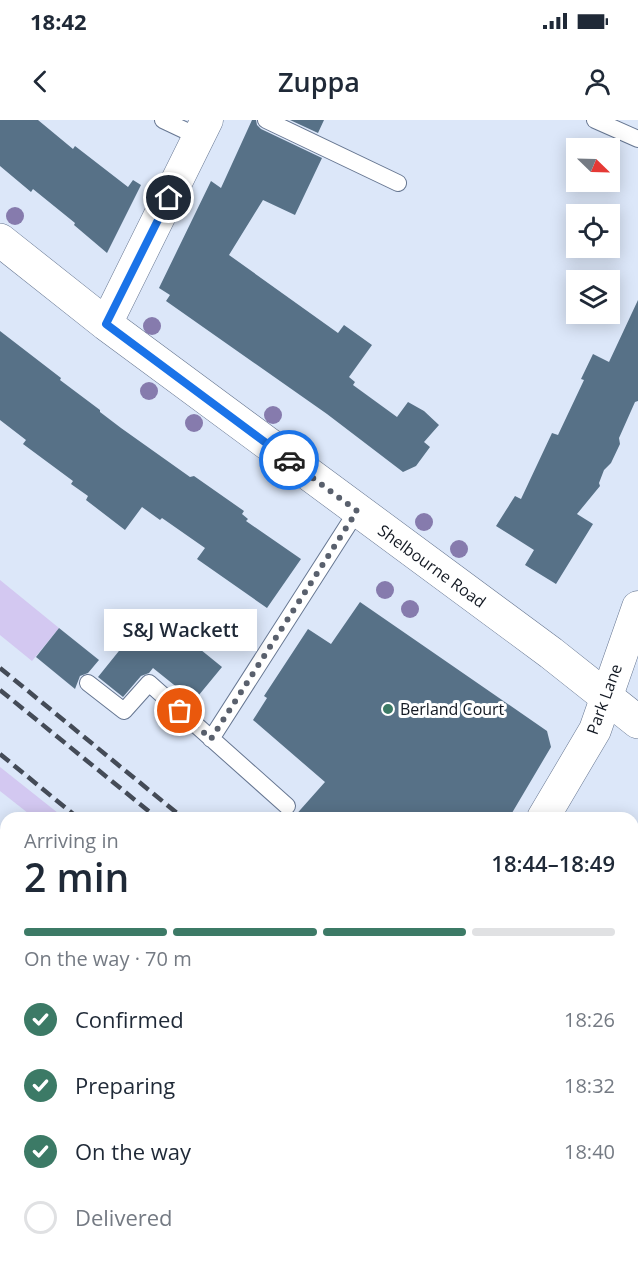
<!DOCTYPE html>
<html lang="en">
<head>
<meta charset="utf-8">
<style>
  body { margin:0; font-family:"Open Sans",sans-serif; background:#f2f2f3; color:#1f2937; height:100vh; display:flex; flex-direction:column; font-size:22px; white-space:nowrap }
  * { box-sizing:border-box; margin:0 }
  p { font-size:20px; color:#747a83 }
  .icon { flex:none; width:33px; height:33px; fill:none; stroke:currentColor; stroke-width:2; stroke-linecap:round; stroke-linejoin:round }
  .map { position:relative; flex:1; overflow:hidden }
  .side { position:absolute; left:0px; top:692px; width:639px; height:452px; display:flex; flex-direction:column; background:#fff; border-radius:18px 18px 0 0; box-shadow:0 3px 15px #0003 }
  .side>* { flex:none }
  .needle { width:39px; rotate:113deg }
  .fabs { position:absolute; left:566px; top:18px; display:grid; gap:12px }
  .fabs a { display:grid; place-items:center; width:54px; height:54px; border-radius:0px; background:#fff; box-shadow:0 3px 15px #0003; font-size:30px }
  .pin { position:absolute; display:grid; place-items:center; width:51px; height:51px; color:#fff; margin:-26px; border:3px solid #fff; border-radius:50%; box-shadow:0 2px 6px #0007 }
  .courier { position:absolute; display:grid; place-items:center; width:60px; height:60px; margin:-30px; border:4px solid #1a73e8; border-radius:50%; background:#fff; color:#222; box-shadow:0 2px 8px #0007 }
  .bubble { position:absolute; height:42px; border-radius:0px; background:#fff; box-shadow:0 3px 15px #0003; font-size:20px; font-weight:600; line-height:42px; text-align:center }
  .head em { font-style:normal; font-weight:600 }
  .head div { display:flex; flex-direction:column-reverse }
  .head { display:flex; align-items:center; justify-content:space-between; height:102px; padding:0 24px }
  h1 { font-size:39px; font-weight:600; line-height:45px }
  .bar { display:grid; grid-template-columns:repeat(4,1fr); gap:9px 6px; align-content:center; height:72px; padding:0 24px }
  .bar i { height:8px; border-radius:4px; background:#e0e1e3 }
  .bar .on { background:#3c7a66 }
  .bar p { grid-column:span 4 }
  ol { padding:0 24px; list-style:none }
  li { display:flex; align-items:center; gap:18px; height:66px }
  li p { margin-inline-start:auto }
  li .icon { padding:6px; border-radius:50%; background:#3c7a66; color:#fff; stroke-width:4 }
  li:last-child { color:#747a83 }
  li i { width:33px; height:33px; border:3px solid #e0e1e3; border-radius:50% }
  .status { display:flex; justify-content:space-between; align-items:center; height:42px; padding:0 30px; background:#fff; direction:ltr }
  .status svg { height:16px; fill:currentColor }
  header { display:flex; justify-content:space-between; align-items:center; height:78px; padding:0 24px; background:#fff; font-size:27px; font-weight:600 }
  .map>svg:first-child { display:block }
</style>
</head>
<body>
<div class="status"><b>18:42</b><svg viewBox="0 0 49 12"><path d="M0 12V9h3v3zM5 12V6h3v6zM10 12V3h3v9zM15 12V0h3v12zM26 1h20v11H26zM47 4h2v5h-2z"/></svg></div>
<header><svg class="icon" aria-label="back" viewBox="0 0 24 24"><path d="M15 5l-7 7 7 7"/></svg>Zuppa<svg class="icon" aria-label="person" viewBox="0 0 24 24"><circle cx="12" cy="8" r="4"/><path d="M4 21q1-7 8-7t8 7"/></svg></header>
<div class="map">
<svg width="638" height="1142" viewBox="0 0 638 1142">
  <rect width="100%" height="100%" fill="#dce7f9"/>
  <path fill="#d3c8f1" d="M0 460 59 508 32 541 0 515Z
    M0 647 63 697H33L0 671Z"/>
  <path fill="#577187" d="M0 0H38L73 29 75 26 128 67 133 60 141 65 107 133 74 105 75 103 33 69 31 72 0 46Z
    M252 0H256L257 5 261 9 322 38 295 95 263 80 229 135 338 213 344 205 372 225 349 257 355 262 353 265 397 297 408 282 424 291 439 305 424 322 430 327 416 346 403 352 327 294 166 181 170 175 159 168 211 61 221 68Z
    M290 0H324L318 13Z
    M638 180V281L635 282 619 318 620 324 611 343 604 350 599 363 600 366 577 394 593 404 556 464 525 445 534 430 496 406 515 376 521 379 552 313 558 315 584 260 581 259 593 234 609 242Z
    M0 211 61 258 60 260 100 290V292L121 308 190 357 194 356 244 391 242 394 248 399 246 401 301 439 267 488 197 439 205 428 162 398 160 400 142 387 125 410 86 380 88 376 71 364 73 361 23 324 26 320 0 300Z
    M360 482 547 611 551 627 509 698H293L325 662 253 600 267 578 264 576 308 509 331 524Z
    M59 508 99 540 88 553 80 556 75 569 36 537Z
    M174 508 222 547 194 581 153 548 149 553 141 556 123 577 98 557 135 511 157 529Z"/>
  <g fill="none" stroke-linecap="round" stroke-linejoin="round">
    <g stroke="#667691" stroke-width="18">
      <path id="lane" d="M163 0 199 17
        M266 0 398 63
        M595 0 638 19
        M88 563 124 591 149 563 287 686
        M211 619 357 391
        M0 855 6 859
        M0 1066 6 1061
        M298 1137 304 1142"/>
    </g>
    <g stroke="#667691" stroke-width="33">
      <path id="street" d="M106 204 207 0
        M543 698 595 610 638 487
        M633 951 638 955
        M274 1142 277 1137"/>
    </g>
    <g stroke="#667691" stroke-width="34">
      <path id="secondary" d="M0 120 106 204 551 533 638 602"/>
    </g>
    <use href="#lane" stroke="#fff" stroke-width="16"/>
    <use href="#street" stroke="#fff" stroke-width="32"/>
    <use href="#secondary" stroke="#fff" stroke-width="33"/>
    <path stroke="#444b57" stroke-width="4.5" stroke-dasharray="12 6" stroke-linecap="butt" d="M0 548 183 698
      M0 570 157 698
      M0 634 78 698
      M633 1065 638 1069
      M633 1087 638 1091
      M632 1137 638 1141"/>
  </g>
  <g fill="#867bad">
    <circle cx="15" cy="96" r="9"/>
    <circle cx="152" cy="206" r="9"/>
    <circle cx="149" cy="271" r="9"/>
    <circle cx="273" cy="295" r="9"/>
    <circle cx="194" cy="303" r="9"/>
    <circle cx="424" cy="402" r="9"/>
    <circle cx="459" cy="429" r="9"/>
    <circle cx="385" cy="470" r="9"/>
    <circle cx="410" cy="489" r="9"/>
  </g>
  <g fill="none" stroke-linecap="round" stroke-linejoin="round">
    <path stroke="#59606d" stroke-width="6" stroke-dasharray="0 10.8" d="M180 591 211 619 357 391 289 340"/>
    <path stroke="#1a73e8" stroke-width="8" d="M169 78 106 204 289 340"/>
  </g>
  <circle fill="#3c7a66" stroke="#fff" stroke-width="2" cx="388" cy="589" r="6"/>
  <g text-anchor="middle" dominant-baseline="central" stroke-width="6" stroke-linejoin="round" paint-order="stroke">
    <g font-size="16" fill="#121822" stroke="#fff">
      <text transform="translate(432 446) rotate(36)">Shelbourne Road</text>
      <text transform="translate(604 579) rotate(-70)">Park Lane</text>
    </g>
    <g font-size="16" fill="#121822" stroke="#fff" text-anchor="start">
      <text x="400" y="589">Berland Court</text>
    </g>
  </g>
</svg>
<div class="fabs">
<a><svg class="needle" viewBox="-14 -14 28 28"><path d="M0-13l5 13h-10z" fill="#e53935"/><path d="M0 13l5-13h-10z" fill="#747a83"/></svg></a>
<a><svg class="icon" aria-label="locate" viewBox="0 0 24 24"><circle cx="12" cy="12" r="6"/><path d="M12 2v4M12 18v4M2 12h4M18 12h4"/></svg></a>
<a><svg class="icon" aria-label="layers" viewBox="0 0 24 24"><path d="M12 4l9 5-9 5-9-5zM3 14l9 5 9-5"/></svg></a>
</div>
<div class="pin" style="left:180px;top:591px;background:#ea580c"><svg class="icon" aria-label="bag" viewBox="0 0 24 24"><path d="M5 8h14l-1 12H6zM9 8a3 3 0 0 1 6 0"/></svg></div>
<div class="pin" style="left:169px;top:78px;background:#1f2937"><svg class="icon" aria-label="home" viewBox="0 0 24 24"><path d="M3 11l9-7 9 7M6 9v11h12V9"/></svg></div>
<div class="courier" style="left:289px;top:340px"><svg class="icon" aria-label="car" viewBox="0 0 24 24"><path d="M5 17H2v-5l4-1 3-4h7l3 4 3 1v5h-3M9 17h6M6 11h13"/><circle cx="7" cy="17" r="2"/><circle cx="17" cy="17" r="2"/></svg></div>
<div class="bubble" style="left:104px;top:489px;width:153px">S&amp;J Wackett</div>
<section class="side">
<div class="head"><div><h1>2 min</h1><p>Arriving in</p></div><em>18:44–18:49</em></div>
<div class="bar"><i class="on"></i><i class="on"></i><i class="on"></i><i></i><p>On the way · 70 m</p></div>
<ol>
<li><svg class="icon" aria-label="check" viewBox="0 0 24 24"><path d="M5 12l5 5 9-10"/></svg>Confirmed<p>18:26</p></li>
<li><svg class="icon" aria-label="check" viewBox="0 0 24 24"><path d="M5 12l5 5 9-10"/></svg>Preparing<p>18:32</p></li>
<li><svg class="icon" aria-label="check" viewBox="0 0 24 24"><path d="M5 12l5 5 9-10"/></svg>On the way<p>18:40</p></li>
<li><i></i>Delivered</li>
</ol>
</section>
</div>
</body>
</html>
